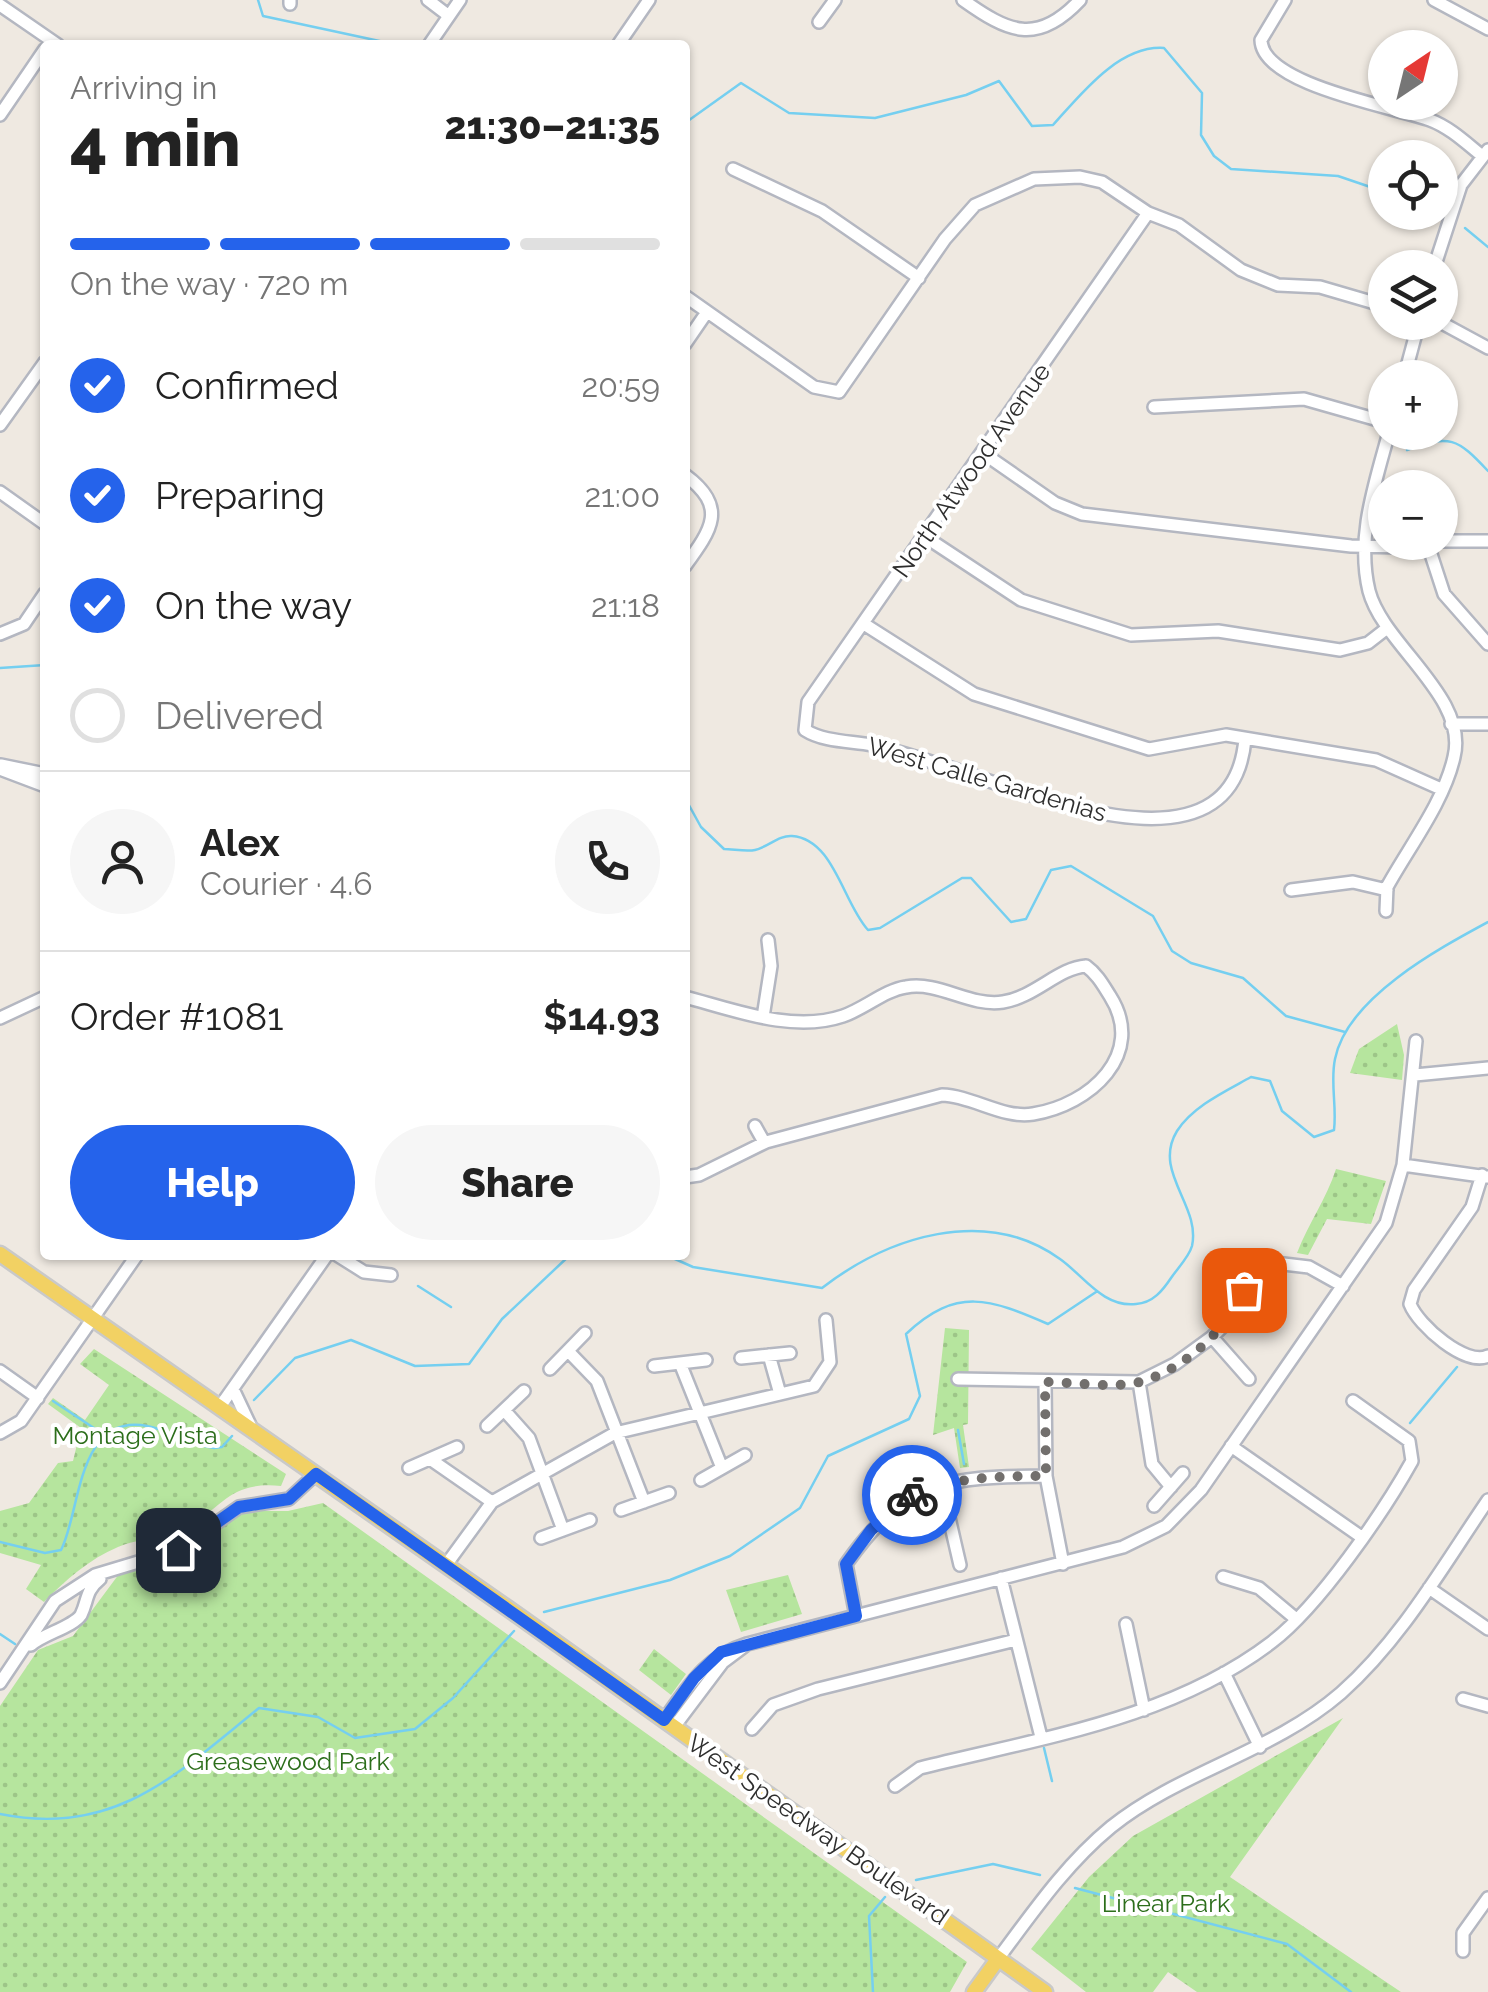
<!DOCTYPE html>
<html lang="en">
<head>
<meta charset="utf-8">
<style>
  body { margin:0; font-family:Raleway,sans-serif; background:#f6f6f6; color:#222; height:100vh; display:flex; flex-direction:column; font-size:38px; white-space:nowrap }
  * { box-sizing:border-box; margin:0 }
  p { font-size:32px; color:#767676 }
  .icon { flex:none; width:55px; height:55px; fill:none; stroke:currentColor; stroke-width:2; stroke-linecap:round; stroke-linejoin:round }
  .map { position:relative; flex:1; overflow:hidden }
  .details { position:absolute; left:40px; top:40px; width:650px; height:1220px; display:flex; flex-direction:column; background:#fff; border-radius:10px; box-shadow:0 2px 8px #0004 }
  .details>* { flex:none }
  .needle { width:65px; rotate:35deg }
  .controls { position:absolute; left:1368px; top:30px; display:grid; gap:20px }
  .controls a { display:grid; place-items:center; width:90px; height:90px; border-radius:50%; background:#fff; box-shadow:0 2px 8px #0004; font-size:50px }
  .pin { position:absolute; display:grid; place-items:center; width:85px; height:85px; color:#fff; margin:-42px; border-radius:20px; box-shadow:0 5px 15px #0006 }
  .courier { position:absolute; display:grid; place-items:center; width:100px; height:100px; margin:-50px; border:8px solid #2563eb; border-radius:50%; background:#fff; color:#222; box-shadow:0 2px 12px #0007 }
  .overview em { font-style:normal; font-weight:800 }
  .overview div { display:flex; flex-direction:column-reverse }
  .overview { display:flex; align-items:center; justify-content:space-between; height:170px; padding:0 30px }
  h1 { font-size:65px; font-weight:800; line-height:75px }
  .bar { display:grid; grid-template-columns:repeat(4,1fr); gap:15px 10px; align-content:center; height:120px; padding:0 30px }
  .bar i { height:12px; border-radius:8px; background:#e0e0e0 }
  .bar .active { background:#2563eb }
  .bar p { grid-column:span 4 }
  .line { display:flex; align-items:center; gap:25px; padding:0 30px; border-top:2px solid #e0e0e0 }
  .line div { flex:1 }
  .round { display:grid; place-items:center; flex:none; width:105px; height:105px; border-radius:52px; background:#f6f6f6 }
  ol { padding:0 30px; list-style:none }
  li { display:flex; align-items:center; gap:30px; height:110px }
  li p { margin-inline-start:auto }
  li .icon { padding:10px; border-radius:50%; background:#2563eb; color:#fff; stroke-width:4 }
  li:last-child { color:#767676 }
  li i { width:55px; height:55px; border:5px solid #e0e0e0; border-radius:50% }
  .primary-button { display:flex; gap:20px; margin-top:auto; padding:20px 30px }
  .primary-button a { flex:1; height:115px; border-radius:60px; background:#2563eb; color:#fff; font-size:40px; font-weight:800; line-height:115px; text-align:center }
  .primary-button a+a { background:#f6f6f6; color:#222 }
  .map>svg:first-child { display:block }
</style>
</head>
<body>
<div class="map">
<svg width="1488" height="1992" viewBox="0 0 1488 1992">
  <defs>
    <pattern id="park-dots" width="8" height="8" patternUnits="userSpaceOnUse" patternTransform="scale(2.5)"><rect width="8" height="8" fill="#b6e59e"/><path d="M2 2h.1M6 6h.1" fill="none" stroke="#9dc588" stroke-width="1.8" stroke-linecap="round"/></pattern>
  </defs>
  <rect width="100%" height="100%" fill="#efe9e1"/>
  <path fill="url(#park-dots)" d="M1397 1024 1404 1055 1402 1080 1350 1073 1359 1049Z
    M1336 1169 1386 1181 1371 1224 1327 1219 1308 1255 1297 1253C1309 1222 1326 1200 1336 1169Z
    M945 1328 969 1330 968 1424 963 1425 969 1467 960 1468 954 1428 933 1435Z
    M94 1349 286 1474 281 1486C229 1481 225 1506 186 1528 166 1539 139 1538 118 1547 89 1559 66 1580 44 1602L26 1589 41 1565 0 1553V1511L29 1503 58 1463 73 1461 81 1428 48 1404 53 1398 85 1420 109 1385 80 1364Z
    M323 1503 967 1962 950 1992H0V1706L38 1650 73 1636 119 1574 192 1552 240 1511H288Z
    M788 1575 802 1614 741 1632 726 1590Z
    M654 1649 686 1674 671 1695 639 1670Z
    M1343 1718 1230 1877 1401 1992H1197L1168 1972 1153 1992H1086L1031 1949 1089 1877 1133 1836Z"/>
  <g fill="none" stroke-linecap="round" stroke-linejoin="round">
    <path stroke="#75cff0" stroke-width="2.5" d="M258 0 263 16 398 45
      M685 123 741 83 789 113 875 118 966 95 999 81 1032 126 1053 125C1081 94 1119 45 1164 48L1202 93 1201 135 1214 156 1231 169 1338 176 1385 192
      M1465 228 1488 247
      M1407 450C1450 434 1457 438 1488 471
      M0 668 45 665
      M685 798 701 827 724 849C733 849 746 852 755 850 768 847 779 835 792 836 834 839 843 903 868 930L880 928 962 878H971L1011 922 1026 919 1051 870 1071 866 1153 916 1172 951 1191 963 1243 978 1286 1016 1345 1032
      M666 1255 693 1267 822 1288C888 1237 985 1205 1060 1259 1083 1275 1103 1308 1136 1304 1153 1303 1163 1290 1171 1278 1177 1269 1189 1257 1192 1246 1201 1205 1152 1172 1177 1131 1193 1106 1226 1091 1251 1077L1270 1081 1282 1111 1314 1137 1334 1130C1337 1106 1330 1082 1335 1059 1347 998 1438 949 1488 922
      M418 1286 451 1307
      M254 1400 295 1358 351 1340 415 1366 469 1364 502 1319 570 1255
      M53 1401 106 1436
      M1410 1423 1457 1367
      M958 1430 964 1464
      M0 1542 45 1553 61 1550C81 1512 76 1413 147 1426 171 1430 190 1445 214 1448L222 1447 232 1436
      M544 1612 670 1580 730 1556 800 1508 828 1456 909 1419 920 1396 906 1334C957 1286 990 1299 1048 1324L1096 1292
      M0 1634 15 1644
      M1044 1748 1052 1781
      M0 1814C115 1837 176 1775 259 1708L318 1717 355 1738 415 1729 453 1698 514 1631
      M916 1880 993 1864 1040 1875
      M1075 1888 1287 1944 1351 1992
      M873 1992 869 1916 885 1897"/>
    <g stroke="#b4b7c1" stroke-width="16">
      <path id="minor" d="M290 0V4
        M428 0 449 16
        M963 0C1008 32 1037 46 1080 0
        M1285 0 1261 40C1262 85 1394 107 1430 120 1449 127 1465 142 1481 155
        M1434 0 1488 29
        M0 5 58 45
        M819 22 835 0
        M429 45 460 0
        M618 45 649 0
        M0 115 45 49
        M733 169 822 211 919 278
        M1434 268 1461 185 1488 150
        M685 296 814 387 839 392 945 239 975 205 1034 179 1080 177 1102 182 1148 213 1179 225 1241 270 1278 285 1320 287 1385 306
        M1440 322 1488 348
        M685 344 707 312
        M1404 378 1419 322
        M1154 407 1304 399 1385 422
        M0 425 45 362
        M983 453 1055 503 1082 514 1351 546 1405 547 1436 542
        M685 475C728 507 712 529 685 566
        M0 492 45 524
        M924 536 1021 600 1131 635 1218 631 1340 650 1368 643 1386 629
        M1440 541H1488
        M1428 545 1444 594 1488 644
        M864 624 974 694 1149 749 1226 735 1376 760 1441 789
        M0 634 24 624 45 593
        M1451 724H1488
        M805 730 808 702 1148 213
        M805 730C824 742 850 741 872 745 894 750 916 757 938 764 1017 787 1232 887 1245 739
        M1 765 45 774
        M0 769 45 786
        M1291 890 1353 882 1387 890
        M1386 911 1387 887C1409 847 1444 802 1454 757 1469 697 1383 645 1369 591 1356 537 1375 484 1389 432
        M685 997C734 1010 793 1033 843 1016 864 1009 885 990 906 987 940 981 969 1007 1003 1002 1035 997 1058 968 1086 966
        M763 1017 771 966 768 940
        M0 1018 45 997
        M1415 1075 1488 1068
        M755 1126 764 1142
        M1403 1165 1488 1177
        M685 1177 699 1175 766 1142 942 1095C973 1096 1003 1119 1033 1114 1090 1105 1147 1054 1110 996 1103 985 1097 974 1086 966
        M337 1255 364 1272 391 1275
        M1258 1261 1309 1267 1343 1286
        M1410 1304 1414 1290 1472 1207 1482 1175
        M1410 1304C1418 1325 1466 1367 1488 1356
        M1212 1337 1249 1379
        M568 1351 597 1381 644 1502
        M769 1355 780 1394
        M741 1358 790 1353
        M680 1363 722 1468
        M654 1366 706 1360
        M550 1369 585 1333
        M0 1371 38 1398
        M958 1379 1139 1382 1175 1364 1212 1337 1233 1316 1251 1266 1258 1261
        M1045 1382 1046 1476 1063 1564
        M1139 1382 1152 1464 1171 1487
        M233 1389 250 1425
        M219 1408 327 1255
        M504 1410 529 1438 563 1530
        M487 1426 524 1391
        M0 1433 21 1421 137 1255
        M1231 1446 1360 1536
        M430 1459 492 1502
        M409 1468 457 1447
        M701 1480 745 1455
        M941 1483 960 1565
        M1154 1506 1183 1473
        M621 1510 669 1493
        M541 1538 590 1520
        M446 1565 492 1502 615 1433 814 1386 830 1362 826 1320
        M1223 1577 1259 1588 1296 1619
        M1001 1578 1041 1737
        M1429 1588 1488 1629
        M856 1616 846 1564C906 1479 947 1477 1046 1476
        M1126 1624 1144 1710
        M747 1644 1123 1547 1166 1526 1201 1490 1386 1223 1403 1165 1416 1041
        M31 1645C43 1634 73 1627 81 1615 88 1601 85 1591 100 1579
        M1224 1673 1260 1747
        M0 1683 55 1601 95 1575 178 1550 239 1507 289 1499 316 1474
        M1463 1699 1488 1706
        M664 1720C689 1686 705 1657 747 1644L723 1662 674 1727
        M752 1729 773 1705 818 1689 1016 1640
        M895 1786 920 1768C1040 1738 1171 1719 1272 1642 1319 1606 1383 1513 1412 1461L1409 1441 1353 1401
        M1463 1951V1933L1488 1898
        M998 1959C1033 1912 1066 1864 1111 1827 1181 1771 1273 1752 1341 1693 1401 1640 1443 1566 1488 1500"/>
    </g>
    <g stroke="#c9c9c9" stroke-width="19">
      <path id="major" d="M0 1254 520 1617 1045 1992
        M974 1992 998 1959"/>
    </g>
    <use href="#minor" stroke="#fff" stroke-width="11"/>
    <use href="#major" stroke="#f2d163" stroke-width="14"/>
  </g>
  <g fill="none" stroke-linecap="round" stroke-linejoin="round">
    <path stroke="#726f6d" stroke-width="10" stroke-dasharray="0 18" d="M912 1495C956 1477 998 1476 1046 1476L1045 1382C1074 1382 1113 1389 1140 1382 1184 1370 1226 1330 1244 1290"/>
    <path stroke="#2563eb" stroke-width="12" d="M178 1550 239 1507 289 1499 316 1474 664 1720 694 1678 721 1652 856 1616 846 1564 871 1530 912 1495"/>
  </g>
  <g text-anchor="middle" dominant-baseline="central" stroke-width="8" stroke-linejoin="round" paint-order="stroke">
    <g font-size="25" fill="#2e2e2e" stroke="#fff">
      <text transform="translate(971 470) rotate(-55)">North Atwood Avenue</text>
      <text transform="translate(987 779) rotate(16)">West Calle Gardenias</text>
      <text transform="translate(818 1829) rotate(35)">West Speedway Boulevard</text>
    </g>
    <g font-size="25" fill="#2c6e1b" stroke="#fff">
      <text x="135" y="1435">Montage Vista</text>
      <text x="288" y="1761">Greasewood Park</text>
      <text x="1166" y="1903">Linear Park</text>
    </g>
  </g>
</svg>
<div class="controls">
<a><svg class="needle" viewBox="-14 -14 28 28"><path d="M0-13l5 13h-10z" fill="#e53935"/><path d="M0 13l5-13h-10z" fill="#767676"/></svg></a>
<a><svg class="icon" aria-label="locate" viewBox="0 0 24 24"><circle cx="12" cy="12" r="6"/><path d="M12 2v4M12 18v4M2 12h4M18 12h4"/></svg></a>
<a><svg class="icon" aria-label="layers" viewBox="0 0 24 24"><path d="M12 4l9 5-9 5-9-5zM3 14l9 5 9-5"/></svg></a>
<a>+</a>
<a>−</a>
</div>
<div class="pin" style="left:1244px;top:1290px;background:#ea580c"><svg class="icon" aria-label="bag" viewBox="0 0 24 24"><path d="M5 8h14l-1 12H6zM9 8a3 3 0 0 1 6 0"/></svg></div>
<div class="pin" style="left:178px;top:1550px;background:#1f2937"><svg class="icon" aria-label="home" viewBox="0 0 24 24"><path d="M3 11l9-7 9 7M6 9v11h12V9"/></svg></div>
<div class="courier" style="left:912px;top:1495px"><svg class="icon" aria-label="bike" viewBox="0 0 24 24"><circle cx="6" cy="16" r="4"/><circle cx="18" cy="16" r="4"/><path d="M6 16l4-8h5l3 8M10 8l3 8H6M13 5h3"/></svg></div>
<section class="details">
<div class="overview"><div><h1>4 min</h1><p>Arriving in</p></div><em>21:30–21:35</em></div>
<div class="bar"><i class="active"></i><i class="active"></i><i class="active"></i><i></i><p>On the way · 720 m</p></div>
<ol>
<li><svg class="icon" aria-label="check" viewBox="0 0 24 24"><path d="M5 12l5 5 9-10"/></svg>Confirmed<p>20:59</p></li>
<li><svg class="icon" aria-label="check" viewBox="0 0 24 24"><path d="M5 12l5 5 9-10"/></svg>Preparing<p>21:00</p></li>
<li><svg class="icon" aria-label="check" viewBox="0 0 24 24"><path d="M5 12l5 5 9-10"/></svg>On the way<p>21:18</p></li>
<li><i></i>Delivered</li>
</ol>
<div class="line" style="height:180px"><a class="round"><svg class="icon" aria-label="person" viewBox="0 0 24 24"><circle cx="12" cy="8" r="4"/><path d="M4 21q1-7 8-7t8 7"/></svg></a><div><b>Alex</b><p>Courier · 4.6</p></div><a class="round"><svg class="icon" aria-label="phone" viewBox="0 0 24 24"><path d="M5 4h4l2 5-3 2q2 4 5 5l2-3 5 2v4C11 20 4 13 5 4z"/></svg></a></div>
<div class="line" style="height:130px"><div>Order #1081</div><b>$14.93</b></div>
<div class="primary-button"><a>Help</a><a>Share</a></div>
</section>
</div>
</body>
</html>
